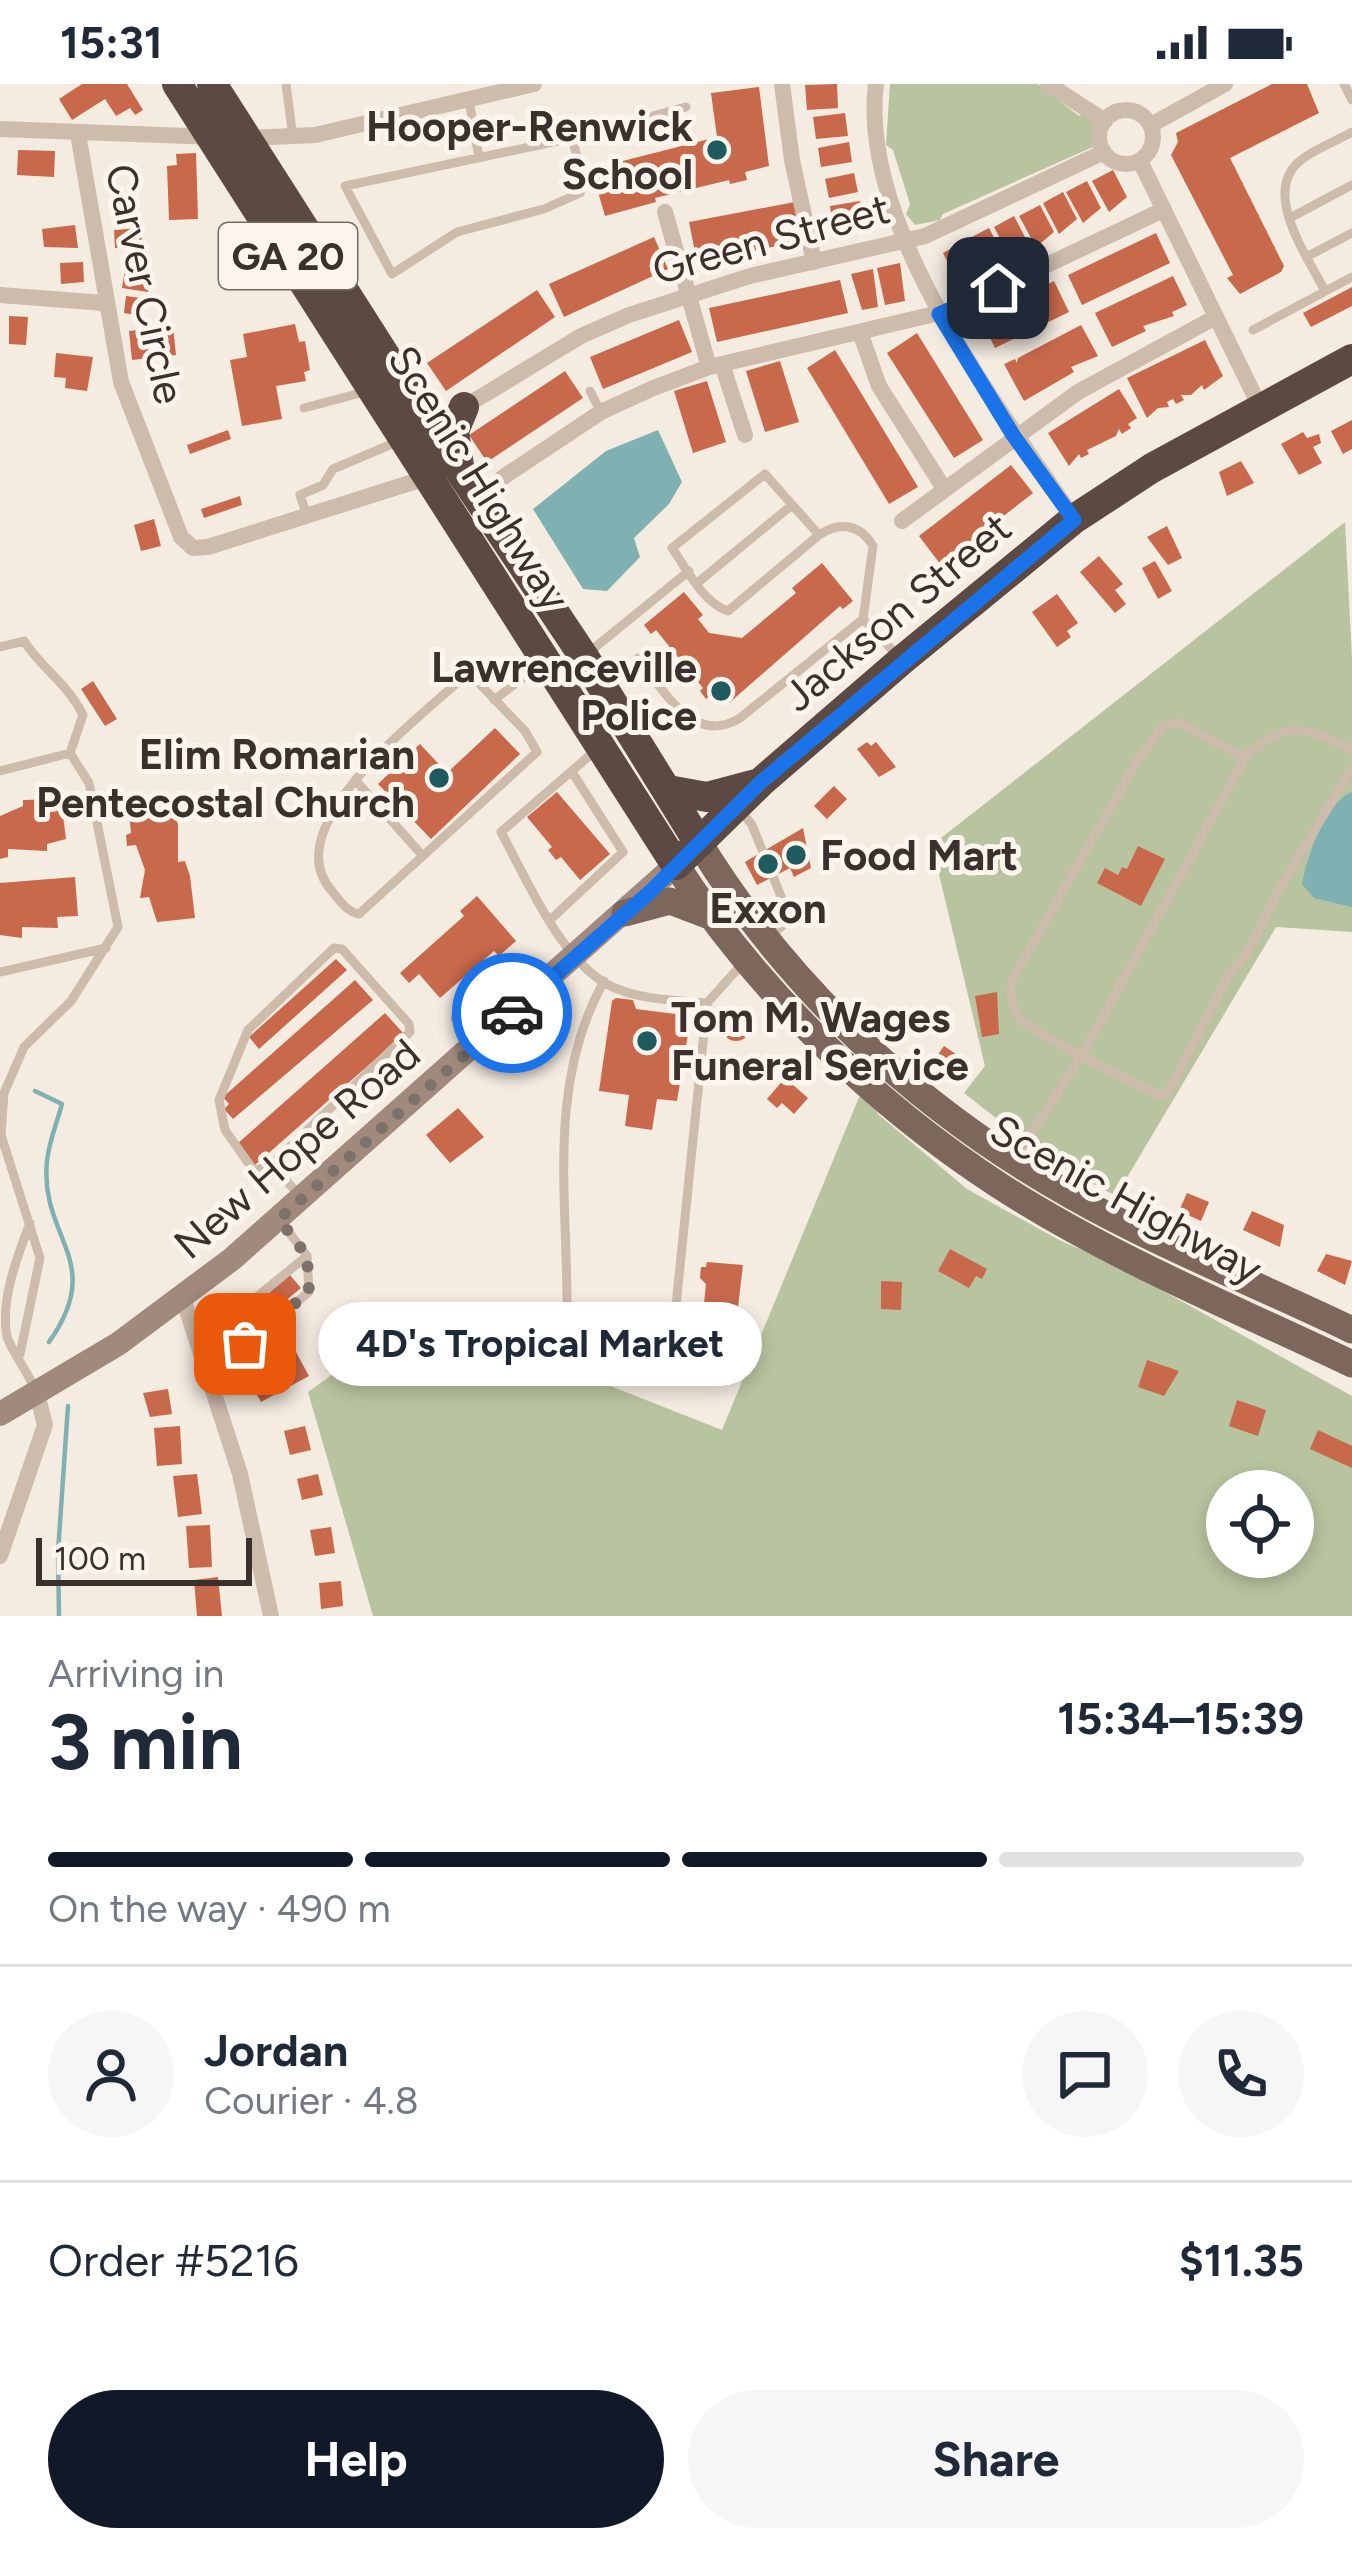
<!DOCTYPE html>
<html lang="en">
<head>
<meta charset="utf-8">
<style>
  body { margin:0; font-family:Figtree,sans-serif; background:#f6f6f7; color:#1f2937; height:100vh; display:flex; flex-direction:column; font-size:45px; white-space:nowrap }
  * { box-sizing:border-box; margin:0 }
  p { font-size:39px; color:#747a83 }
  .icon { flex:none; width:66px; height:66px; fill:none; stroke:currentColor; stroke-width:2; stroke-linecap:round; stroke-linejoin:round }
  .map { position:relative; height:1532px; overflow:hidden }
  .sheet { display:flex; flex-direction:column; background:#fff; flex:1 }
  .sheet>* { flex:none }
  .fabs { position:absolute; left:1206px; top:1386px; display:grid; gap:24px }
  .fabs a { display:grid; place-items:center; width:108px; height:108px; border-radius:50%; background:#fff; box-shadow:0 6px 18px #0003; font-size:60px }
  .scale { position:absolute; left:36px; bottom:30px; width:216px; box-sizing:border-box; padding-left:12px; border:6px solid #3b302b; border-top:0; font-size:33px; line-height:42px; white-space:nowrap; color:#3b302b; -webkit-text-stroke:9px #fbf5ee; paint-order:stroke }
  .pin { position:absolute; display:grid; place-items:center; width:102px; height:102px; color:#fff; margin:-51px; border-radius:24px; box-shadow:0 6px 18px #0006 }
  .courier { position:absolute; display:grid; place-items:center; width:120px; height:120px; margin:-60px; border:9px solid #1a73e8; border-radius:50%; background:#fff; color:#222; box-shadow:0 3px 15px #0007 }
  .bubble { position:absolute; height:84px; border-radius:42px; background:#fff; box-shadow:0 6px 18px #0003; font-size:39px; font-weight:700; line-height:84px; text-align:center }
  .overview em { font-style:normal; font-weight:700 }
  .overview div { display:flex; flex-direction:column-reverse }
  .overview { display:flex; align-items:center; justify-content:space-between; height:204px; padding:0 48px }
  h1 { font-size:78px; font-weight:700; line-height:90px }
  .bar { display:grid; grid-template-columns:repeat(4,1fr); gap:18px 12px; align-content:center; height:144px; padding:0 48px }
  .bar i { height:15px; border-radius:9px; background:#e0e1e3 }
  .bar .selected { background:#111827 }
  .bar p { grid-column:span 4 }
  .line { display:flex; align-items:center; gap:30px; padding:0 48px; border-top:3px solid #e0e1e3 }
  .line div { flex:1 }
  .round { display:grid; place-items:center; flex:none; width:126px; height:126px; border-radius:63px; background:#f6f6f7 }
  .action { display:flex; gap:24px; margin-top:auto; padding:24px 48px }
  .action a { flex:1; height:138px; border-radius:72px; background:#111827; color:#fff; font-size:48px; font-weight:700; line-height:138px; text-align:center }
  .action a+a { background:#f6f6f7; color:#1f2937 }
  .status { display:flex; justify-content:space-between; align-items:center; height:84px; padding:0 60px; background:#fff; direction:ltr }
  .status svg { height:33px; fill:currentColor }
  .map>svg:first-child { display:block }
</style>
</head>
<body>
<div class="status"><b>15:31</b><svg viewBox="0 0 49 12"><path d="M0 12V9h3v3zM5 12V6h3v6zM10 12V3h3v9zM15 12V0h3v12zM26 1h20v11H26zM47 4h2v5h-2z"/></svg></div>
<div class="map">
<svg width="1352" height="1532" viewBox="0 0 1352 1532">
  <rect width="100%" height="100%" fill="#f4ebe1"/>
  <path fill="#b8c4a0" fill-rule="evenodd" d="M890 0H1038L1079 32 1087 29 1096 40 1095 62 943 130 940 136 915 141 906 130 910 120 893 66 886 61Z
    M1345 438 1352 575V848L1276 843 1116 1112 1051 1077 964 1009 985 982 932 761Z
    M862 1006 879 1031 967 1105 1061 1157 1111 1178 1352 1312V1532H373L308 1308 421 1227 722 1346ZM1227 1407H1293V1473H1227Z"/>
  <path fill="#7fb0b2" d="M658 346 682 398 669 420 634 454 640 473 607 507 583 505 533 425 606 367Z
    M1352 708V823L1314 814 1302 800C1307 773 1325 719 1352 708Z"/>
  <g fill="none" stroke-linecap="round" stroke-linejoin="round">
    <path stroke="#7fb0b2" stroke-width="4.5" d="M35 1007 62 1020C57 1038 49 1058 47 1077 39 1155 107 1176 49 1258
      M59 1532 58 1468 68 1322"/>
  </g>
  <path fill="#c8694b" d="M82 0H127L143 26 135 31 130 24 116 32 105 15 72 36 59 15Z
    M837 0 838 24 807 26 805 1Z
    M1272 0H1307L1319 29 1230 74 1284 182 1281 188 1240 210 1227 194 1233 191 1171 71 1178 58 1176 49Z
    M759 3 769 82 745 88 747 96 730 100 729 96 655 114 656 118 605 132 593 91 605 88 603 82 717 53 711 9Z
    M845 29 848 52 816 55 813 33Z
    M849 58 852 78 821 83 818 64Z
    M18 66 55 67 54 93 17 91Z
    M196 69 198 135 169 136 167 82 177 81 176 70Z
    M1113 86 1127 113 1109 128 1092 97Z
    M854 89 858 108 829 114 825 95Z
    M1087 97 1101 124 1083 139 1066 108Z
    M1063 108 1077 135 1059 150 1043 119Z
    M860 117 864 139 833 144 830 122Z
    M795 118 803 157 697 178 689 138Z
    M1040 121 1054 148 1036 163 1019 132Z
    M1014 132 1028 159 1010 174 994 143Z
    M75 141 78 164 44 163 42 145Z
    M141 144 142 162 115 164 114 146Z
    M989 144 1003 171 985 186 968 155Z
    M1156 149 1170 179 1082 221 1068 191Z
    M654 153 668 185 564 233 549 200Z
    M963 158 977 185 959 201 943 169Z
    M83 178 84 198 61 200 60 179Z
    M126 179 142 181 140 192 150 193 148 208 122 204Z
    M900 179 905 217 885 221 877 184Z
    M873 185 878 223 862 226 851 190Z
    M1173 192 1187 221 1172 228 1174 232 1143 242 1146 247 1112 263 1095 229Z
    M840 196 848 229 717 258 709 224Z
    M1054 197 1069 228 995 264 980 233Z
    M1352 203V222L1311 243 1303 229Z
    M537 206 555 233 446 307 427 279Z
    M126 212 148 215 142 232 124 229Z
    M9 232 28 233 26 261 9 260Z
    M679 236 692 268 603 305 590 273Z
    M295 240 299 258 305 257 310 286 304 288 306 297 276 302 282 335 242 342 230 276 247 273 243 250Z
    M1081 241 1098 272 1071 283 1074 288 1024 317 1004 280 1015 275 1017 279 1018 274Z
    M173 242 176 271 132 276 129 247Z
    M917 249 983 356 954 374 887 269Z
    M1205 256 1223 292 1204 306 1202 301 1191 311H1181L1184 316 1176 320 1173 315 1167 318 1169 323 1158 324 1147 334 1127 294Z
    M835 266 918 403 889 420 807 284Z
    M56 269 93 273 87 307 65 304 66 294 54 293Z
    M780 277 799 338 765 348 746 287Z
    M565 287 583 314 487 378 469 351Z
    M707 297 726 358 693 369 674 307Z
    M1119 305 1137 334 1128 340 1131 344 1122 350 1119 345 1116 352 1087 366 1089 370 1081 374 1079 370 1069 382 1048 349Z
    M1352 336V365L1343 370 1331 347Z
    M228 346 231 355 190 370 187 361Z
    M1303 348 1307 354 1319 350 1321 359 1313 363 1322 379 1299 391 1281 360Z
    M1241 377 1254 399 1227 412 1219 388Z
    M1011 381 1033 409 941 481 919 452Z
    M240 412 242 421 204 434 201 425Z
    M154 435 161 462 141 467 134 441Z
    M1167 442 1182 474 1168 481 1147 453Z
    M1099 472 1123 500 1115 506 1126 520 1115 529 1080 488Z
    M1155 477 1172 507 1158 515 1142 484Z
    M822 479 853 517 843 525 840 522 729 619 713 609 706 615 700 607 703 604 656 546 651 550 644 541 684 508 703 531 698 535 709 549 742 554 796 509 792 504Z
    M1057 510 1078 539 1067 547 1071 553 1057 563 1032 528Z
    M93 597 117 635 105 642 81 605Z
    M495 644 520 670 431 755 378 700 420 660 447 689Z
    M867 658 871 662 876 658 896 683 879 693 857 665Z
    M834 702 847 715 827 735 814 722Z
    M557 708 610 770 580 796 561 773 556 776 548 766 552 763 527 733Z
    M165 713 178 740V778L185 777 190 792 195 834 157 838 149 813 140 814 145 786 136 761 127 762 126 751 131 749 128 718Z
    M61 715 66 755 47 760V767L8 765V773L0 775V732L23 722V716Z
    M803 744 811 784 794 793 790 784 757 801 745 778Z
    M1138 762 1165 775 1141 822 1097 799 1105 784 1118 791 1122 783 1127 785Z
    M75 793 78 832 57 833 58 844 22 843V854L0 851V799Z
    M477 812 516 857 499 872 494 867 440 914 419 890 409 899 400 889 464 832 460 827Z
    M336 875 347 886 259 965 249 953Z
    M355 896 373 916 233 1035 224 1025 229 1020 223 1013Z
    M997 908 999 950 982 953 975 912Z
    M616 914 633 916 636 925 691 932 677 1017 657 1015 652 1046 625 1042 629 1011 599 1007 612 917Z
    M385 929 404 950 255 1081 237 1060Z
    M722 943a14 14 0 1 1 28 0a14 14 0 1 1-28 0Z
    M944 962 962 974 951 991 932 979Z
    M785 994 808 1014 794 1030 782 1019 777 1024 767 1015Z
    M458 1024 484 1053 450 1079 426 1051Z
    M1187 1109 1209 1118 1201 1137 1179 1127Z
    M1252 1127 1284 1141 1280 1163 1243 1146Z
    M950 1165 987 1185 982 1195 976 1192 969 1204 938 1187Z
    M1326 1170 1352 1177 1345 1201 1317 1187Z
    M707 1178 743 1181 731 1282 698 1278 694 1274 699 1269 706 1200 700 1194 701 1183H706Z
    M290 1191 301 1204 249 1247 239 1235Z
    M881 1197 902 1198 901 1226 881 1225Z
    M291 1259 309 1292 261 1318 243 1286Z
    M1147 1276 1179 1287 1164 1312 1138 1303Z
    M168 1305 172 1330 150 1333 143 1309Z
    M1237 1316 1266 1326 1258 1352 1229 1342Z
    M180 1342 182 1380 157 1382 154 1344Z
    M305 1342 311 1366 290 1371 284 1347Z
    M1318 1346 1352 1362V1384L1310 1365Z
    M197 1390 202 1430 178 1433 173 1392Z
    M318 1390 323 1411 302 1416 297 1395Z
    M210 1441 212 1483 189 1484 186 1442Z
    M331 1443 335 1469 315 1472 310 1446Z
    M218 1493 222 1532H197L194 1496Z
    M341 1497 343 1522 321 1525 319 1499Z"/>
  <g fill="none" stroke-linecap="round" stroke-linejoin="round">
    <path stroke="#cdbbac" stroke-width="9" d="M286 0 293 54
      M1344 0 1352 16
      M469 16 479 74
      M572 54 345 102 392 190 457 148 544 125 580 109 583 95 572 54 686 23
      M1290 134 1352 101
      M1308 172 1352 149
      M1325 207C1308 173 1260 108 1301 76 1315 65 1336 57 1352 48
      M1253 246 1352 193
      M590 307 601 328
      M304 324 368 307
      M307 432 300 411 323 401 333 385 399 357
      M696 500 792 421
      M863 535 896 570
      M0 563 24 557C42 585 68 600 83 631L70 669
      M588 569 689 487
      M638 574C664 606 693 663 740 634L863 535 873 462C860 440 840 437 819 451L765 390 672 464C687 485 702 518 728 527L819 451
      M465 592 473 593 525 647 537 668 359 830C346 827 340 817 332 807 274 743 420 633 465 592Z
      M494 616 542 579
      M596 666 501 748C526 794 564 884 615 904 643 916 676 916 707 919L742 880
      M1245 674C1285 634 1306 643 1352 666
      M0 687 70 669 89 699 118 843 71 917 24 963 4 1009 1 1051 40 1174 20 1270
      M356 697 422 771
      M739 724 752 741 787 827 782 842 771 852
      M550 836 623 768 572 688
      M0 888 106 864
      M604 897C546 1001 568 1114 567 1229L674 1241 707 919
      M475 954 455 934 511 883
      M1015 1075 1083 969 1245 674 1178 638 1163 642 1139 674 1011 898C1011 912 1011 923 1020 934 1031 949 1135 999 1160 1012L1169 1006 1228 892 1246 871 1278 807 1352 684
      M272 1080 254 1087 225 1046 219 1016 248 946 334 864 342 865 409 940 410 948 272 1080 299 1111
      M30 1139C17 1173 0 1217 7 1253 14 1271 27 1287 35 1305
      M245 1260 233 1232 307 1172
      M202 1272 245 1260 309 1208 307 1172 279 1135"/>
    <path stroke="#cdbbac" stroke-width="16" d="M782 0 792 76 814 178
      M876 0C858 141 999 324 1074 435
      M1048 0 1105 37
      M1099 53a27 27 0 1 1 54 0a27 27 0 1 1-54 0Z
      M1151 41 1225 0
      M0 45 215 53
      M78 50 121 298 181 453 193 464 208 463 429 393
      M247 54 315 51 534 0
      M1140 77 1261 325
      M665 128 709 283
      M0 211 104 219
      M860 248 879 302 943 403
      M722 280 745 351
      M464 323 581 252 629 231 750 192 925 152 1104 68
      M502 394 601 328 651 305 709 283 952 226 1163 126
      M902 437 1078 308 1214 234
      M183 1214 240 1390 271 1532
      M0 1472 45 1341 37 1310"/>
    <path stroke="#a18a7d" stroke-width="24" d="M0 1330 118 1260 232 1175 676 781"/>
    <path stroke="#7d675c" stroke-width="27" d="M699 759C790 907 921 1027 1072 1112 1162 1163 1259 1201 1352 1246
      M676 781C758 908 874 1020 1000 1102 1110 1173 1234 1224 1352 1280
      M625 829 670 817 712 833"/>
    <path stroke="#5c4a42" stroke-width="30" d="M177 0 676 781 761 698 902 576 1074 435 1152 384 1352 275
      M212 0 432 345 584 573 699 759
      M459 382 454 347 464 323
      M668 706 707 713 756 700"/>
  </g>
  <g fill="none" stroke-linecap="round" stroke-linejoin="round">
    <path stroke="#7c716b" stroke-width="12" stroke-dasharray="0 21.6" d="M245 1260 309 1208 307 1172 279 1135 512 929"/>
    <path stroke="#1a73e8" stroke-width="15" d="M512 929 650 808 761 698 1074 436 1013 351 939 230 998 204"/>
  </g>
  <g fill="#1f5a5e" stroke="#fbf5ee" stroke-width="4.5">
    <circle cx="717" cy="66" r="12"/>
    <circle cx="721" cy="607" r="12"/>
    <circle cx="439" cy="694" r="12"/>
    <circle cx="796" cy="771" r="12"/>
    <circle cx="768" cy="780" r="12"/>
    <circle cx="647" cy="957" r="12"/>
  </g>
  <g text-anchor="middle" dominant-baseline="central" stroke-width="10" stroke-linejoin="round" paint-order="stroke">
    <rect fill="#fbf5ee" stroke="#756b66" stroke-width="3" x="219" y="139" width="138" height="66" rx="9"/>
    <g font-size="39" font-weight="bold" fill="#3b302b">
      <text x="288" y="172">GA 20</text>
    </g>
    <g font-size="42" font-weight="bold" fill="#3b302b" stroke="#fbf5ee" text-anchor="end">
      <text x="693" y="42">Hooper-Renwick<tspan x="693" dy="48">School</tspan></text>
      <text x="697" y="583">Lawrenceville<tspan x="697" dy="48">Police</tspan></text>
      <text x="415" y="670">Elim Romarian<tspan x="415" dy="48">Pentecostal Church</tspan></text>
      <text x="820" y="771" text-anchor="start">Food Mart</text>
      <text x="768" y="824" text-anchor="middle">Exxon</text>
      <text x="671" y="933" text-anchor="start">Tom M. Wages<tspan x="671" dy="48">Funeral Service</tspan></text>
    </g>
    <g font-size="42" fill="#3b302b" stroke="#fbf5ee">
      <text transform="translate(771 155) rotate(-15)">Green Street</text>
      <text transform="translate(145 200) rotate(78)">Carver Circle</text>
      <text transform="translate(479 394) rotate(58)">Scenic Highway</text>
      <text transform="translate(897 528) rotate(-40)">Jackson Street</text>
      <text transform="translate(297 1065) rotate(-41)">New Hope Road</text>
      <text transform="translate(1126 1115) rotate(29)">Scenic Highway</text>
    </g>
  </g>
</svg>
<div class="fabs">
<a><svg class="icon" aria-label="locate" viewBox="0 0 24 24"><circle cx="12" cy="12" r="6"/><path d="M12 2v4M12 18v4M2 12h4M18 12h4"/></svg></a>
</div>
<div class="scale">100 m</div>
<div class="pin" style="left:245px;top:1260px;background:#ea580c"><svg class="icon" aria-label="bag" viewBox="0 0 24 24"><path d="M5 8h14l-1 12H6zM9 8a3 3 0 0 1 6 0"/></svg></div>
<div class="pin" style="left:998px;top:204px;background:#1f2937"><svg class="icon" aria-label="home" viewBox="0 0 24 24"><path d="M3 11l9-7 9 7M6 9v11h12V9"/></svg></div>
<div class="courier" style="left:512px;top:929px"><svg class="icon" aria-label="car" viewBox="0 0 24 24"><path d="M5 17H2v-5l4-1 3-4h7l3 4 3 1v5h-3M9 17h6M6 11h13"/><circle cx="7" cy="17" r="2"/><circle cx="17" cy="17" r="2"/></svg></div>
<div class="bubble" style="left:318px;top:1218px;width:444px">4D's Tropical Market</div>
</div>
<section class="sheet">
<div class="overview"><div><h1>3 min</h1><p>Arriving in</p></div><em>15:34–15:39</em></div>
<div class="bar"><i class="selected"></i><i class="selected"></i><i class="selected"></i><i></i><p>On the way · 490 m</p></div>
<div class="line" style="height:216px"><a class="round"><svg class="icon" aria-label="person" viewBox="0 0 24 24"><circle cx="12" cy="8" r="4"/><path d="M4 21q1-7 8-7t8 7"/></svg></a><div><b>Jordan</b><p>Courier · 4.8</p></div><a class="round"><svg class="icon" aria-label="chat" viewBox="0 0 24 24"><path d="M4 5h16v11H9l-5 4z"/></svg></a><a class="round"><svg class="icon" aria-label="phone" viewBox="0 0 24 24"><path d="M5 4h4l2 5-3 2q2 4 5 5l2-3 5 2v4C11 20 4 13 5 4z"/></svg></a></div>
<div class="line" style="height:156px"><div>Order #5216</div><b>$11.35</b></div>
<div class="action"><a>Help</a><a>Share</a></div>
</section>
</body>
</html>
